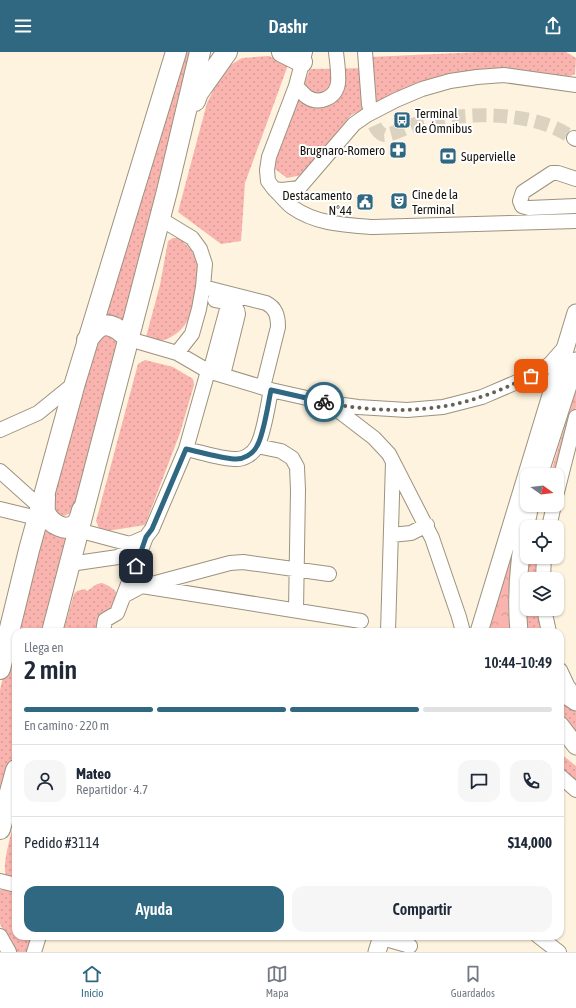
<!DOCTYPE html>
<html lang="es">
<head>
<meta charset="utf-8">
<style>
  body { margin:0; font-family:"Asap Condensed",sans-serif; background:#f6f6f7; color:#1f2937; height:100vh; display:flex; flex-direction:column; font-size:15px; white-space:nowrap }
  * { box-sizing:border-box; margin:0 }
  p { font-size:13px; color:#747a83 }
  .icon { flex:none; width:22px; height:22px; fill:none; stroke:currentColor; stroke-width:2; stroke-linecap:round; stroke-linejoin:round }
  .map { position:relative; flex:1; overflow:hidden }
  .drawer { position:absolute; left:12px; top:576px; width:552px; height:312px; display:flex; flex-direction:column; background:#fff; border-radius:12px; box-shadow:0 1px 3px #0004 }
  .drawer>* { flex:none }
  .needle { width:26px; rotate:105deg }
  .fabs { position:absolute; left:520px; top:416px; display:grid; gap:8px }
  .fabs a { display:grid; place-items:center; width:44px; height:44px; border-radius:8px; background:#fff; box-shadow:0 1px 3px #0004; font-size:20px }
  .pin { position:absolute; display:grid; place-items:center; width:34px; height:34px; color:#fff; margin:-17px; border-radius:8px; box-shadow:0 2px 6px #0006 }
  .courier { position:absolute; display:grid; place-items:center; width:40px; height:40px; margin:-20px; border:3px solid #306882; border-radius:50%; background:#fff; color:#222; box-shadow:0 1px 5px #0007 }
  .summary em { font-style:normal; font-weight:600 }
  .summary div { display:flex; flex-direction:column-reverse }
  .summary { display:flex; align-items:center; justify-content:space-between; height:68px; padding:0 12px }
  h1 { font-size:26px; font-weight:600; line-height:30px }
  .bar { display:grid; grid-template-columns:repeat(4,1fr); gap:6px 4px; align-content:center; height:48px; padding:0 12px }
  .bar i { height:5px; border-radius:3px; background:#e0e1e3 }
  .bar .selected { background:#306882 }
  .bar p { grid-column:span 4 }
  .line { display:flex; align-items:center; gap:10px; padding:0 12px; border-top:1px solid #e0e1e3 }
  .line div { flex:1 }
  .round { display:grid; place-items:center; flex:none; width:42px; height:42px; border-radius:12px; background:#f6f6f7 }
  .action { display:flex; gap:8px; margin-top:auto; padding:8px 12px }
  .action a { flex:1; height:46px; border-radius:12px; background:#306882; color:#fff; font-size:16px; font-weight:600; line-height:46px; text-align:center }
  .action a+a { background:#f6f6f7; color:#1f2937 }
  header { display:flex; justify-content:space-between; align-items:center; height:52px; padding:0 12px; background:#306882; color:#fff; font-size:18px; font-weight:600 }
  .dock { display:flex; justify-content:space-around; align-items:center; height:56px; border-top:1px solid #e0e1e3; background:#fff; font-size:11px; color:#747a83 }
  .dock a { display:grid; justify-items:center; gap:2px }
  .dock .selected { color:#306882 }
  .map>svg:first-child { display:block }
</style>
</head>
<body>
<header><svg class="icon" aria-label="menu" viewBox="0 0 24 24"><path d="M4 6h16M4 12h16M4 18h16"/></svg>Dashr<svg class="icon" aria-label="share" viewBox="0 0 24 24"><path d="M12 15V3M7 8l5-5 5 5M5 13v7h14v-7"/></svg></header>
<div class="map">
<svg width="576" height="900" viewBox="0 0 576 900">
  <defs>
    <pattern id="grass-dots" width="8" height="8" patternUnits="userSpaceOnUse"><rect width="8" height="8" fill="#fab4af"/><path d="M2 2h.1M6 6h.1" fill="none" stroke="#d69a95" stroke-width="1.8" stroke-linecap="round"/></pattern>
    <pattern id="park-crowns" width="20" height="18" patternUnits="userSpaceOnUse"><rect width="20" height="18" fill="#fab4af"/><path d="M2 6a3 3 0 1 1 6 0M12 15a3 3 0 1 1 6 0" fill="none" stroke="#d69a95"/></pattern>
  </defs>
  <rect width="100%" height="100%" fill="#fef3de"/>
  <path fill="url(#grass-dots)" d="M181 0H195L127 275 99 270Z
    M480 0H566L576 6 575 22 563 27 512 18 411 36 351 63 302 123 287 126 275 117 278 96 310 17 370 16V5Z
    M269 4 288 13 245 131 241 189 221 192 178 160 207 51 224 17 242 6Z
    M173 186H179C189 195 197 203 199 216 199 222 197 229 196 235 194 256 190 276 169 286 161 290 154 289 146 285L160 233 168 189Z
    M105 278 119 285 75 455 73 460 64 464C56 461 54 459 51 451L96 290Z
    M145 308 173 315 193 327 194 333 180 381 145 473 101 480 96 469 138 312Z
    M576 338V355L556 423H550Z
    M41 471 67 482 47 580H16V698L0 758V638L23 538Z
    M528 505H539L538 527H527V557H540L544 580H529C523 556 526 529 528 505Z
    M102 531C110 534 115 537 119 545L97 580H63L74 542 77 539 85 537 87 539C94 535 94 532 102 531Z
    M560 646 576 657V682C563 667 560 666 560 646Z
    M560 701 576 714V733L560 719Z
    M16 764V829C14 828 9 827 7 825 0 816 13 776 16 764Z
    M9 836 16 837V884H36L32 900H16L0 872V838Z"/>
  <path fill="url(#park-crowns)" d="M510 499 513 500C509 527 507 552 510 580H488Z"/>
  <g fill="none" stroke-linecap="round" stroke-linejoin="round">
    <path stroke="#dbd2bf" stroke-width="14" stroke-dasharray="14 7" stroke-linecap="butt" d="M369 53C372 63 373 79 384 83 396 82 408 74 419 71 461 61 515 59 555 76 562 79 568 83 574 86"/>
    <g stroke="#9c927f" stroke-width="16">
      <path id="minor" d="M305 0 296 34 269 105 267 118 268 129 274 137 282 138 299 136 354 72 367 63 396 48 422 37 450 29 477 25 504 23 576 33
        M365 0 369 53
        M296 34C299 37 303 42 307 45 319 53 336 46 338 31 339 21 337 10 336 0
        M574 86 576 87
        M576 127 558 121H552L523 140 520 149 522 154 529 156 576 154
        M274 137C280 142 285 150 292 155 316 172 344 173 373 175L576 169
        M159 166 192 186 200 197 205 212 203 235 199 257 192 282 177 301
        M203 235 266 251C276 256 278 264 278 275L263 335
        M215 248C224 250 237 250 238 262L223 323
        M129 287 177 301 208 319 271 338 329 351 358 355 407 358 443 355 482 345 531 324 550 312 565 295
        M210 320 227 257V252L225 250
        M331 353 374 386 389 402 432 486 459 565 463 580
        M0 378 38 361 75 331
        M257 394 281 399 292 406 297 415 298 438 296 558
        M186 397C200 400 221 407 234 407 243 408 253 402 257 394 264 382 268 352 271 338
        M0 419 40 455
        M557 440 576 365
        M0 457 37 466
        M549 475 554 453
        M70 476 130 492 146 485
        M391 483 411 481 427 473
        M70 512 118 505 141 489
        M543 527 544 505
        M148 533 230 511 243 510 329 522
        M125 543 142 534 361 569
        M544 557 549 580
        M103 580 105 568 117 561 146 485 152 477 186 397 208 319
        M388 580 393 410
        M560 618 567 633 576 646
        M560 724 576 738
        M0 829 16 833
        M0 884 9 900
        M538 884 559 900
        M382 886 410 894
        M34 900 39 884"/>
    </g>
    <g stroke="#9c927f" stroke-width="19">
      <path id="major" d="M539 423 576 309
        M479 580 576 261
        M519 580C515 537 520 495 530 453
        M560 642 567 644 576 650
        M560 673 576 694
        M377 900 382 884"/>
    </g>
    <g stroke="#9c927f" stroke-width="22">
      <path id="highway" d="M282 0 302 10
        M195 49 198 41 227 0
        M87 288C90 285 94 279 98 276 109 268 121 279 129 287
        M45 444C45 449 44 458 46 462 51 472 66 481 76 472 79 469 81 462 82 458
        M52 580 167 139 200 0
        M0 617 29 498 75 331 176 0
        M0 777 16 718"/>
    </g>
    <use href="#minor" stroke="#fff" stroke-width="14"/>
    <use href="#major" stroke="#fff" stroke-width="17"/>
    <use href="#highway" stroke="#fff" stroke-width="20"/>
  </g>
  <g fill="none" stroke-linecap="round" stroke-linejoin="round">
    <path stroke="#686256" stroke-width="4" stroke-dasharray="0 7.2" d="M324 350C373 361 436 362 483 344 500 339 515 331 531 324"/>
    <path stroke="#306882" stroke-width="5" d="M136 514 146 485 152 477 186 397C200 400 221 406 234 407 243 408 253 402 257 394 264 382 268 352 271 338L324 350"/>
  </g>
  <defs>
    <g id="bus-square" transform="scale(0.9)"><rect x="-9" y="-9" width="18" height="18" rx="4" fill="#306882" stroke="#fff"/><path d="M-5-6H5V4H4V6H2V4H-2V6H-4V4H-5ZM-3.5-4V0h7V-4ZM-3.5 1.2v1.5H-2V1.2ZM2 1.2v1.5H3.5V1.2Z" fill="#fff"/></g>
    <g id="pharmacy-square" transform="scale(0.9)"><rect x="-9" y="-9" width="18" height="18" rx="4" fill="#306882" stroke="#fff"/><path d="M-2-6h4v4h4v4h-4v4h-4v-4h-4v-4h4Z" fill="#fff"/></g>
    <g id="bank-square" transform="scale(0.9)"><rect x="-9" y="-9" width="18" height="18" rx="4" fill="#306882" stroke="#fff"/><path d="M-6-4H6V4H-6ZM0-2.3a2.3 2.3 0 1 0 0 4.6a2.3 2.3 0 1 0 0-4.6Z" fill="#fff"/></g>
    <g id="theatre-square" transform="scale(0.9)"><rect x="-9" y="-9" width="18" height="18" rx="4" fill="#306882" stroke="#fff"/><path d="M-5-5.5Q0-4 5-5.5V0Q5 5 0 6Q-5 5-5 0ZM-3.3-2.5H-1v1.5H-3.3ZM1-2.5H3.3v1.5H1ZM-2.8 1Q0 5.5 2.8 1Z" fill="#fff"/></g>
    <g id="civic-square" transform="scale(0.9)"><rect x="-9" y="-9" width="18" height="18" rx="4" fill="#306882" stroke="#fff"/><path d="M-.6-6.5H3V-4.5H.6V-3L4-1V1h2V6H-6V1h2V-1L-.6-3ZM-1.2 2.5V6h2.4V2.5Z" fill="#fff"/></g>
  </defs>
  <g fill-rule="evenodd">
    <use href="#bus-square" x="402" y="68"/>
    <use href="#pharmacy-square" x="398" y="98"/>
    <use href="#bank-square" x="448" y="104"/>
    <use href="#theatre-square" x="399" y="149"/>
    <use href="#civic-square" x="365" y="150"/>
  </g>
  <g text-anchor="middle" dominant-baseline="central" stroke-width="4" stroke-linejoin="round" paint-order="stroke">
    <g font-size="13" fill="#17140d" stroke="#fff" text-anchor="start">
      <text x="415" y="61">Terminal<tspan x="415" dy="15">de Ómnibus</tspan></text>
      <text x="385" y="98" text-anchor="end">Brugnaro-Romero</text>
      <text x="461" y="104">Supervielle</text>
      <text x="412" y="142">Cine de la<tspan x="412" dy="15">Terminal</tspan></text>
      <text x="352" y="143" text-anchor="end">Destacamento<tspan x="352" dy="15">N°44</tspan></text>
    </g>
  </g>
</svg>
<div class="fabs">
<a><svg class="needle" viewBox="-14 -14 28 28"><path d="M0-13l5 13h-10z" fill="#e53935"/><path d="M0 13l5-13h-10z" fill="#747a83"/></svg></a>
<a><svg class="icon" aria-label="locate" viewBox="0 0 24 24"><circle cx="12" cy="12" r="6"/><path d="M12 2v4M12 18v4M2 12h4M18 12h4"/></svg></a>
<a><svg class="icon" aria-label="layers" viewBox="0 0 24 24"><path d="M12 4l9 5-9 5-9-5zM3 14l9 5 9-5"/></svg></a>
</div>
<div class="pin" style="left:531px;top:324px;background:#ea580c"><svg class="icon" aria-label="bag" viewBox="0 0 24 24"><path d="M5 8h14l-1 12H6zM9 8a3 3 0 0 1 6 0"/></svg></div>
<div class="pin" style="left:136px;top:514px;background:#1f2937"><svg class="icon" aria-label="home" viewBox="0 0 24 24"><path d="M3 11l9-7 9 7M6 9v11h12V9"/></svg></div>
<div class="courier" style="left:324px;top:350px"><svg class="icon" aria-label="bike" viewBox="0 0 24 24"><circle cx="6" cy="16" r="4"/><circle cx="18" cy="16" r="4"/><path d="M6 16l4-8h5l3 8M10 8l3 8H6M13 5h3"/></svg></div>
<section class="drawer">
<div class="summary"><div><h1>2 min</h1><p>Llega en</p></div><em>10:44–10:49</em></div>
<div class="bar"><i class="selected"></i><i class="selected"></i><i class="selected"></i><i></i><p>En camino · 220 m</p></div>
<div class="line" style="height:72px"><a class="round"><svg class="icon" aria-label="person" viewBox="0 0 24 24"><circle cx="12" cy="8" r="4"/><path d="M4 21q1-7 8-7t8 7"/></svg></a><div><b>Mateo</b><p>Repartidor · 4.7</p></div><a class="round"><svg class="icon" aria-label="chat" viewBox="0 0 24 24"><path d="M4 5h16v11H9l-5 4z"/></svg></a><a class="round"><svg class="icon" aria-label="phone" viewBox="0 0 24 24"><path d="M5 4h4l2 5-3 2q2 4 5 5l2-3 5 2v4C11 20 4 13 5 4z"/></svg></a></div>
<div class="line" style="height:52px"><div>Pedido #3114</div><b>$14,000</b></div>
<div class="action"><a>Ayuda</a><a>Compartir</a></div>
</section>
</div>
<nav class="dock">
<a class="selected"><svg class="icon" aria-label="home" viewBox="0 0 24 24"><path d="M3 11l9-7 9 7M6 9v11h12V9"/></svg>Inicio</a>
<a><svg class="icon" aria-label="map" viewBox="0 0 24 24"><path d="M3 6l6-2 6 2 6-2v14l-6 2-6-2-6 2zM9 4v14M15 6v14"/></svg>Mapa</a>
<a><svg class="icon" aria-label="saved" viewBox="0 0 24 24"><path d="M7 4h10v16l-5-4-5 4z"/></svg>Guardados</a>
</nav>
</body>
</html>
